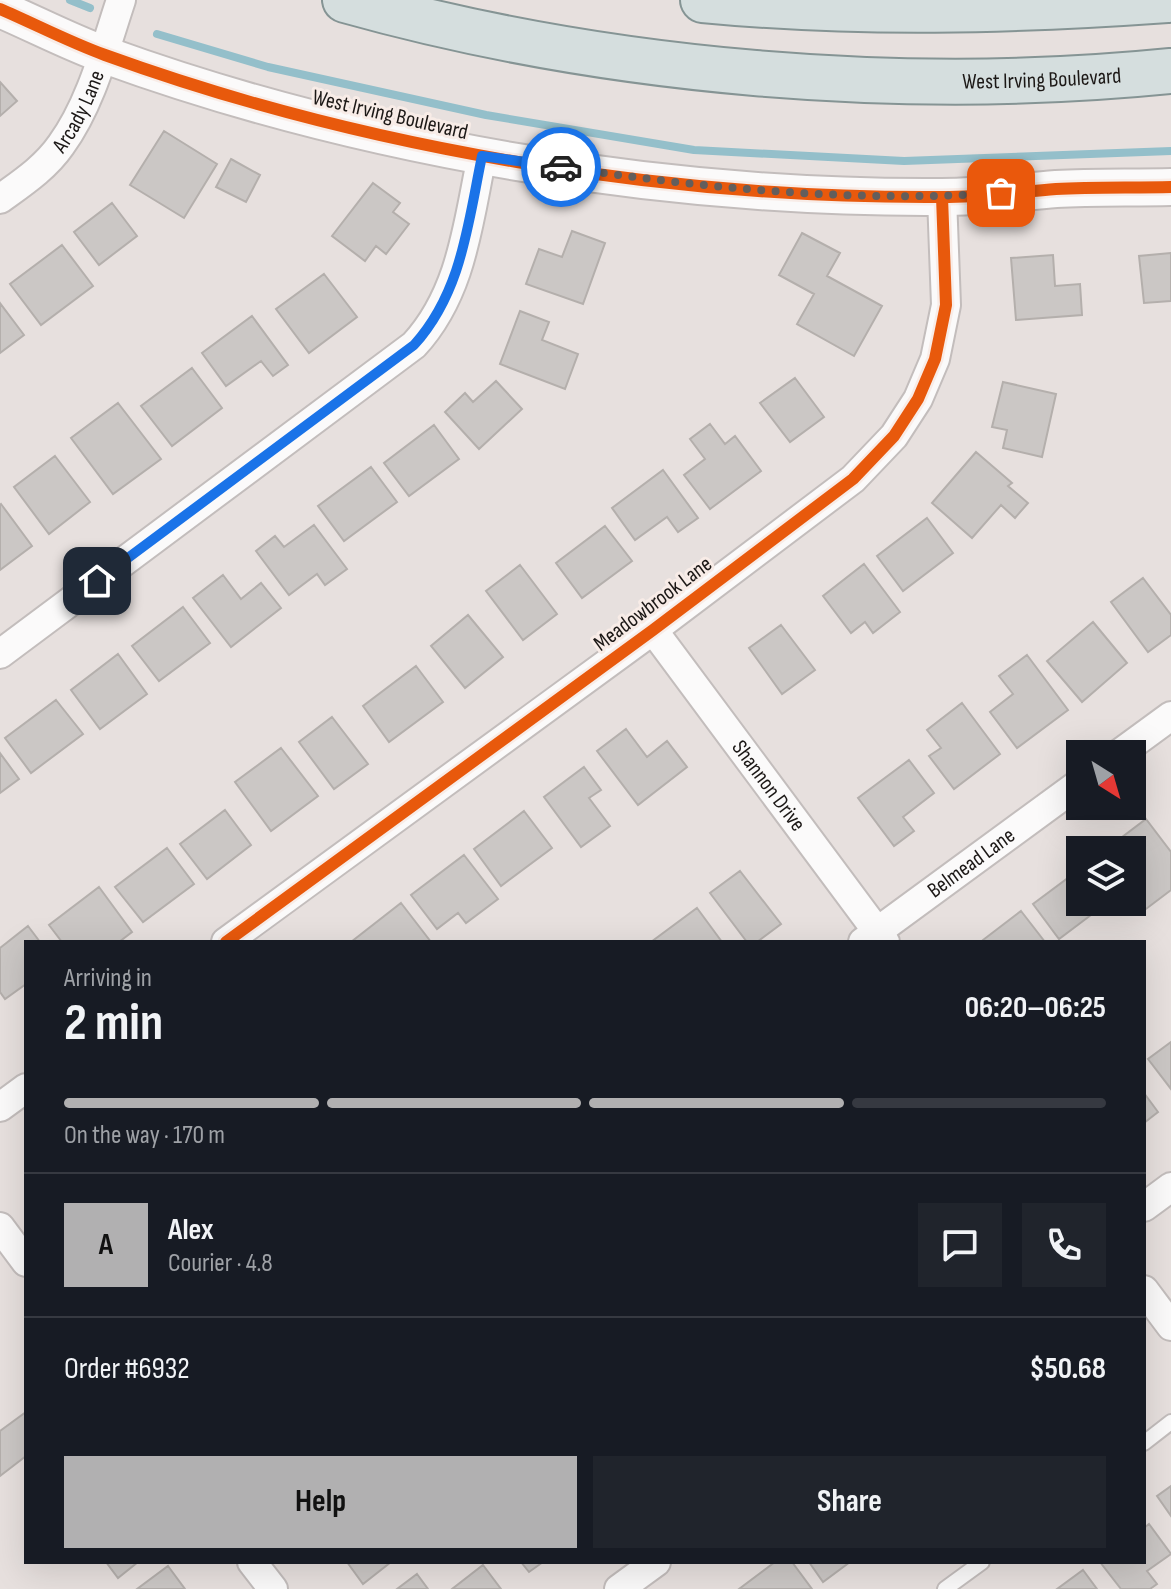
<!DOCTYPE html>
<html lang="en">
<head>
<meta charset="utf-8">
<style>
  body { margin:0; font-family:"Sofia Sans Condensed",sans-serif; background:#20242c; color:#f1f3f6; height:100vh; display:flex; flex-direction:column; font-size:30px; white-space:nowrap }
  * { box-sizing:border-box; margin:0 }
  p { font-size:26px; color:#9ea1a6 }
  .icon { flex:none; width:44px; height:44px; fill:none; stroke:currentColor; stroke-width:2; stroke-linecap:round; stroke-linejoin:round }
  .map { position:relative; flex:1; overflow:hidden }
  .details { position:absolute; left:24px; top:940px; width:1122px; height:624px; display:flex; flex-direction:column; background:#171b24; border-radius:0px; box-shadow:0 8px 32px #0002 }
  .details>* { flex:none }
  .needle { width:52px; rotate:143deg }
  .controls { position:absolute; left:1066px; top:740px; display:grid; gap:16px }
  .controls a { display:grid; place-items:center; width:80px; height:80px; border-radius:0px; background:#171b24; box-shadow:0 8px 32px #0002; font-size:40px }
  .pin { position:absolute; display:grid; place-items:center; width:68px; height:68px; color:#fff; margin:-34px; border-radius:16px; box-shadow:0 4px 12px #0006 }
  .courier { position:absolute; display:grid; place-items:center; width:80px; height:80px; margin:-40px; border:6px solid #1a73e8; border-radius:50%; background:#fff; color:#222; box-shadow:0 2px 10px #0007 }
  .overview em { font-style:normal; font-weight:700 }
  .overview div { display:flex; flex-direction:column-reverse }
  .overview { display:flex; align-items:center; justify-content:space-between; height:136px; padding:0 40px }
  h1 { font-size:52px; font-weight:700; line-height:60px }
  .bar { display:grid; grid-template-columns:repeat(4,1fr); gap:12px 8px; align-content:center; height:96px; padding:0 40px }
  .bar i { height:10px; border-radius:6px; background:#363941 }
  .bar .selected { background:#b1b0b1 }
  .bar p { grid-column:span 4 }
  .line { display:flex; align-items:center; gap:20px; padding:0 40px; border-top:2px solid #363941 }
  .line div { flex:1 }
  .round { display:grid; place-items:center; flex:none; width:84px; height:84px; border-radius:0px; background:#20242c }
  .cta { display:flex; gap:16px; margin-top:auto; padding:16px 40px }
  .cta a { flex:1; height:92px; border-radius:0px; background:#b1b0b1; color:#111; font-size:32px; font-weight:700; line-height:92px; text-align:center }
  .cta a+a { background:#20242c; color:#f1f3f6 }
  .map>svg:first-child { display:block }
</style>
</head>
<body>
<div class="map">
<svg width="1171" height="1589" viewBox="0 0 1171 1589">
  <rect width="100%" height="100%" fill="#e7e0de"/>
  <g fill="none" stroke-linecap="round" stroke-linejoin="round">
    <path stroke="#94bfca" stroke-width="8" d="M70 0 90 8
      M157 34 268 67 486 115 694 150 904 161 1171 151"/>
  </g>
  <path fill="#cbc7c5" stroke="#b4afac" stroke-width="2" d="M0 82 17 101 0 116Z
    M164 131 217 164 184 218 130 185Z
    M231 159 260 175 246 202 216 187Z
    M373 183 400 203 393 212 409 224 386 254 376 246 365 261 332 236Z
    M112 203 137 236 99 265 74 232Z
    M572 231 605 243 583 304 526 284 539 249 562 257Z
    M802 233 840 253 827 276 882 306 854 356 797 324 814 294 779 275Z
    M62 245 93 286 41 325 10 284Z
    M1171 253V301L1144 303 1139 256Z
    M1053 255 1055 286 1080 284 1082 315 1016 320 1011 258Z
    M324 274 357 317 309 353 276 309Z
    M0 303 24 335 0 353Z
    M520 311 549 322 542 340 578 354 565 389 500 364Z
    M252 316 288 365 273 376 261 361 226 386 202 353Z
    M192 368 222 408 172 446 141 406Z
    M795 378 824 417 790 442 760 403Z
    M496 381 522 409 479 449 445 412 465 393 473 402Z
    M1003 382 1056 394 1042 457 1003 448 1007 430 992 427Z
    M118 403 161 459 113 494 71 438Z
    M710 424 725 444 735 436 761 471 710 509 684 475 705 459 690 439Z
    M434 425 459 459 409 496 384 463Z
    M976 452 1012 483 1008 486 1028 503 1015 518 1001 505 972 538 932 503Z
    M55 456 90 502 49 534 14 487Z
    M371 467 397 502 344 541 318 506Z
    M663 470 698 518 678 532 667 517 635 540 612 508Z
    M1 504 32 546 0 570V505Z
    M927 518 953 553 903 591 877 556Z
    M314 525 347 569 325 585 317 574 289 595 256 551 275 536 284 547Z
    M605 526 632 561 582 598 556 563Z
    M864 564 900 612 873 633 865 622 851 633 823 596Z
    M520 565 557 614 523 640 486 591Z
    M223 575 241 599 261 583 281 608 231 647 193 598Z
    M1143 578 1171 615V635L1148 652 1111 602Z
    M183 607 210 643 159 681 132 646Z
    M468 615 503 657 465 688 431 646Z
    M1093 622 1127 663 1082 702 1047 661Z
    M781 625 815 670 782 694 749 648Z
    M118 654 147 694 100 729 71 690Z
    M1027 655 1068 710 1017 748 990 712 1013 694 999 676Z
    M416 666 443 702 389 742 363 706Z
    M56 700 83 734 31 773 5 738Z
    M962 703 1000 754 954 789 929 756 941 748 927 730Z
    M332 717 368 764 334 789 299 742Z
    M626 729 647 757 667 741 687 767 638 805 597 751Z
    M281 748 318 796 271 831 235 782Z
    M0 753 19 779 0 793Z
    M909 760 934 793 903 817 914 831 894 846 858 798Z
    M584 767 601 790 589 798 610 826 581 847 544 797Z
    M225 810 251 845 207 879 180 844Z
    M524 811 552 848 501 886 474 849Z
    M1146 819 1171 852V890L1142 912 1132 900V850H1105Z
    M167 848 194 884 143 922 115 887Z
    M464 855 498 899 466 923 458 913 437 929 411 895Z
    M740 871 781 924 757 942H747L710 893Z
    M1076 872 1080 877V902H1099L1103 906 1059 939 1033 904Z
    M99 887 132 932 119 942H62L49 925Z
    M401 903 431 942H351Z
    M697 908 722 942H651Z
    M1021 911 1045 942H984L983 940Z
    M28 926 40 942H26V984L5 999 0 992V948Z
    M1171 1042V1089L1148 1059Z
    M1144 1093 1158 1112 1144 1123Z
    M26 1412V1456L0 1476V1431Z
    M1171 1486V1516L1157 1496Z
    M1149 1524 1171 1554 1147 1571 1157 1584 1150 1589H1121L1100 1562H1144V1528Z
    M106 1562H138L118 1578Z
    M347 1562H391L363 1584Z
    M521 1562H543L529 1572Z
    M775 1562H792L812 1589H739Z
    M809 1562H850L823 1582Z
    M483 1565 501 1589H452Z
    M168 1566 185 1589H137Z
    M1083 1570 1097 1589H1057Z
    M417 1574 428 1589H397Z"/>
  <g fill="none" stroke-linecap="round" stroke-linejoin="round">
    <g stroke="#c3bdbc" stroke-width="18">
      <path id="service" d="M1144 1443 1171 1422
        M945 1589 982 1562"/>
    </g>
    <g stroke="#c3bdbc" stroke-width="32">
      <g id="minor">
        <path id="s1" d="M0 199C22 183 45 168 61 145 91 104 105 48 121 0"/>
        <path id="s2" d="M653 630 885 942"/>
        <path d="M0 654 414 345C462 293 468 223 482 156"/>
        <path d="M1119 754 1171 716"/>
        <path d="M226 942 653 630 853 479 894 436 918 399 935 359 946 305 942 197"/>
        <path id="s3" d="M863 942 1080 783"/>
        <path d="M0 1107 26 1088"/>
        <path d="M1144 1207 1171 1187"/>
        <path d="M0 1227 26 1262"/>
        <path d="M1144 1290 1171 1326"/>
        <path d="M252 1562 273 1589"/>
        <path d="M619 1589 656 1562"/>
      </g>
    </g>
    <g stroke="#c3bdbc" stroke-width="40">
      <path id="tertiary" d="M0 9C35 24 69 42 105 55 364 149 666 199 942 197 980 197 1018 192 1056 189 1094 187 1133 188 1171 187"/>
    </g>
    <g stroke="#859494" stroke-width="48">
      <g id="primary">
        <path id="s4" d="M345 0C605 73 903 98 1171 71"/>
        <path d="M703 0C858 15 1012 11 1167 0"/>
      </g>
    </g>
    <use href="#service" stroke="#fbfafa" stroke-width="14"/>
    <use href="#minor" stroke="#fbfafa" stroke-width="28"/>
    <use href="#tertiary" stroke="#fbfafa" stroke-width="36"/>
    <use href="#primary" stroke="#d5dede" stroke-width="44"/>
    <g stroke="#f8ece7" stroke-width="17">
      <path id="cycleway" d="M0 9C35 24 69 42 105 55 364 149 666 199 942 197 980 197 1018 192 1056 189 1094 187 1133 188 1171 187
        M226 942 653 630 853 479 894 436 918 399 935 359 946 305 942 197"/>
    </g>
    <use href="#cycleway" stroke="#e8590c" stroke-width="12"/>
  </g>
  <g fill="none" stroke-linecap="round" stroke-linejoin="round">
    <path stroke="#635e5c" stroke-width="8" stroke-dasharray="0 14.4" d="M561 167C706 188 854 203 1001 193"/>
    <path stroke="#1a73e8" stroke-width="10" d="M97 581 414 345C462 292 468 223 482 156L561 167"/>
  </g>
  <g text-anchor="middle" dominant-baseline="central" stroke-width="6" stroke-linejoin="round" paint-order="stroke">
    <g font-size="22" fill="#1c1816" stroke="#f8ece7">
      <text stroke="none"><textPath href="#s4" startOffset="704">West Irving Boulevard</textPath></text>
      <text stroke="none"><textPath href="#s1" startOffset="120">Arcady Lane</textPath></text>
      <text transform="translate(390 115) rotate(13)">West Irving Boulevard</text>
      <text transform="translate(653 604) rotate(-37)">Meadowbrook Lane</text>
      <text stroke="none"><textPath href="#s2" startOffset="194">Shannon Drive</textPath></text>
      <text stroke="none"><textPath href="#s3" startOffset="134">Belmead Lane</textPath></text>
    </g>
  </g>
</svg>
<div class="controls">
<a><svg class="needle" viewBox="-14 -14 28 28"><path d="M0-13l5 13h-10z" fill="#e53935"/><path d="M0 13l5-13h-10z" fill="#9ea1a6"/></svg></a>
<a><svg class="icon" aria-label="layers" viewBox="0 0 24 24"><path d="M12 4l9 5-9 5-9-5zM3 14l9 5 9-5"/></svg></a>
</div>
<div class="pin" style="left:1001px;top:193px;background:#ea580c"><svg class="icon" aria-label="bag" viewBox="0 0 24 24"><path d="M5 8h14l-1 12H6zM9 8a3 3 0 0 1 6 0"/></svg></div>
<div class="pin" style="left:97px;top:581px;background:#1f2937"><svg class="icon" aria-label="home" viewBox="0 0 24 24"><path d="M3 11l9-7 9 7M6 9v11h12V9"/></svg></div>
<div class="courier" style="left:561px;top:167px"><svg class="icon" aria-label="car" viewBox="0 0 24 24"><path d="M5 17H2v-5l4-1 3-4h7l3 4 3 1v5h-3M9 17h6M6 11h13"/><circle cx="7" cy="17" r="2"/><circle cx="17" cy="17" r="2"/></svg></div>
<section class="details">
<div class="overview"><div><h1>2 min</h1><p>Arriving in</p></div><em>06:20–06:25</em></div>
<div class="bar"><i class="selected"></i><i class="selected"></i><i class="selected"></i><i></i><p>On the way · 170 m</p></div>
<div class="line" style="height:144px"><b class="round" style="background:#b1b0b1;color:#111">A</b><div><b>Alex</b><p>Courier · 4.8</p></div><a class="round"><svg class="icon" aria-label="chat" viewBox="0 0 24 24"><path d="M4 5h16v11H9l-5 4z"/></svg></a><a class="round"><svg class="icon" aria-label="phone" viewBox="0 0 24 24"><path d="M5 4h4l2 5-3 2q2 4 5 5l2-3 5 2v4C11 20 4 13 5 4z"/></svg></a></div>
<div class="line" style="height:104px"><div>Order #6932</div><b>$50.68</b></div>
<div class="cta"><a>Help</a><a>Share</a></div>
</section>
</div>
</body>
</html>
